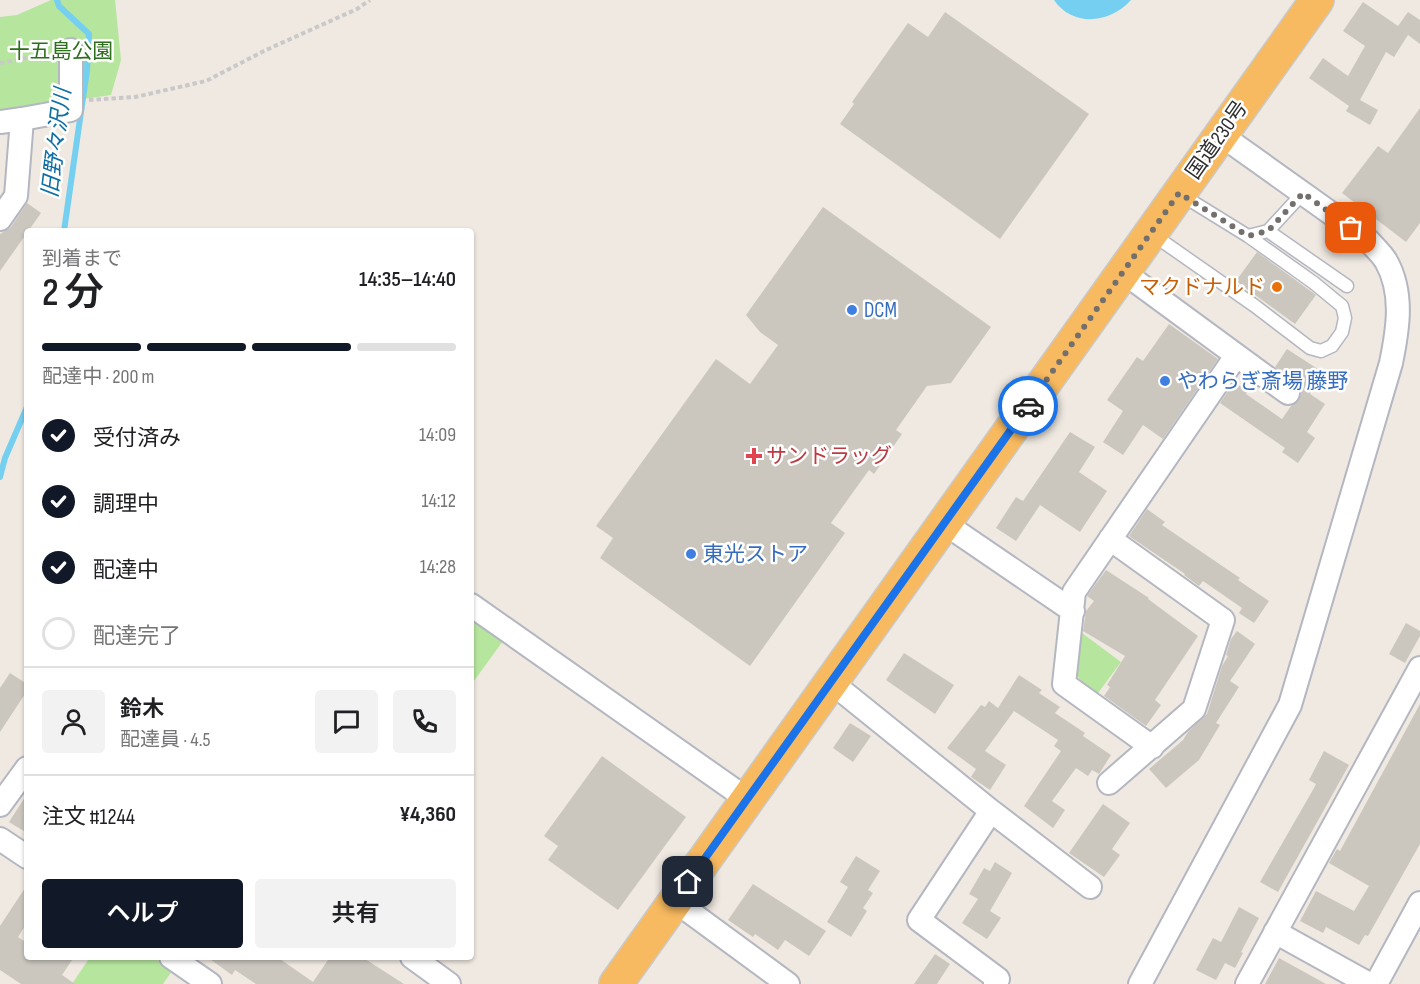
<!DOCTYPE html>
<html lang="ja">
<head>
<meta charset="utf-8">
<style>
  body { margin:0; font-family:"Sofia Sans Condensed","Noto Sans JP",sans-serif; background:#f2f2f2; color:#202124; height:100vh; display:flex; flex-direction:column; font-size:22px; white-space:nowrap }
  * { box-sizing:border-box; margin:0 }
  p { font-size:20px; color:#757577 }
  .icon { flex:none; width:33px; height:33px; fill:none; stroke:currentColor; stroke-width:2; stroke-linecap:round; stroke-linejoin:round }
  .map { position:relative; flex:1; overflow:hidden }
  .sheet { position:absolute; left:24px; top:228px; width:450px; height:732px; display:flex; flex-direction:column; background:#fff; border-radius:6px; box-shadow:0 2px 4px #0004 }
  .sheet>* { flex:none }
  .pin { position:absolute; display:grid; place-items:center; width:51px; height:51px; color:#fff; margin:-26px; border-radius:12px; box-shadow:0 3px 9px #0006 }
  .courier { position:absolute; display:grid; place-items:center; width:60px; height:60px; margin:-30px; border:4px solid #1a73e8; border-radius:50%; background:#fff; color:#222; box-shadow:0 2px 8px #0007 }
  .overview em { font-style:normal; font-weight:600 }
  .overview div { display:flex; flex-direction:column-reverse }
  .overview { display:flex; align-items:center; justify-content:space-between; height:102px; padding:0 18px }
  h1 { font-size:39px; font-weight:600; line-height:45px }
  .bar { display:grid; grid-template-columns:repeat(4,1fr); gap:9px 6px; align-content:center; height:72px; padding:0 18px }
  .bar i { height:8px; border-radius:4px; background:#e0e0e0 }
  .bar .selected { background:#111827 }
  .bar p { grid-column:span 4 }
  .line { display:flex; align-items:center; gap:15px; padding:0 18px; border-top:2px solid #e0e0e0 }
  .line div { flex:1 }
  .round { display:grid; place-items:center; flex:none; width:63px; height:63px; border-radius:6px; background:#f2f2f2 }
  ol { padding:0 18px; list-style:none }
  li { display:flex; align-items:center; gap:18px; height:66px }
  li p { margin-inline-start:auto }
  li .icon { padding:6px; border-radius:50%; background:#111827; color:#fff; stroke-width:4 }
  li:last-child { color:#757577 }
  li i { width:33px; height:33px; border:3px solid #e0e0e0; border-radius:50% }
  .cta { display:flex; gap:12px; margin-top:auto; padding:12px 18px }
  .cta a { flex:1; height:69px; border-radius:6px; background:#111827; color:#fff; font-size:24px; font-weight:600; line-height:69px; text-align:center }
  .cta a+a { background:#f2f2f2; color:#202124 }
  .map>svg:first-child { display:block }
</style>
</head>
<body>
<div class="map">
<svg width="1420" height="984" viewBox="0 0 1420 984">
  <rect width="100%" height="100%" fill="#efe9e1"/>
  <path fill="#b6e59e" d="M51 0H115L121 60 111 95 0 111V17L17 15Z
    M471 620 503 641 471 685Z
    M1082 633 1121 662 1098 693 1082 682 1075 673Z
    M90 957H153L172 971 163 984H72Z"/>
  <path fill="#75cff0" d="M1054 0H1131C1111 23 1073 28 1054 0Z"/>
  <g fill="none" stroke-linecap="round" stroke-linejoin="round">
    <path stroke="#75cff0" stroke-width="6" d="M57 0 59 6 89 34 87 70 64 231
      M0 477 5 458 27 407"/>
  </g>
  <path fill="#cbc7bf" d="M1363 2 1398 26 1408 12 1420 20V44L1408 35 1394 57 1386 52 1360 100 1378 110 1370 125 1346 111 1349 106 1309 78 1323 58 1348 76 1365 46 1343 31Z
    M945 12 1089 114 1000 239 840 124 854 104 852 102 908 23 928 37Z
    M1420 108V223L1406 242 1342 193 1378 146 1388 153Z
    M27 203 41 213 0 271V234L11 227Z
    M823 207 991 327 951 383 927 386 896 430 902 434 874 474 869 470 831 523 845 533 750 666 600 558 613 538 596 526 716 359 750 384 778 345 760 332 746 315Z
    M1257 252 1316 295 1295 324 1236 281Z
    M1169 324 1218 359 1163 439 1143 425 1123 455 1103 442 1123 411 1107 400 1137 357 1143 361Z
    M1287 349 1324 373 1310 394 1325 404 1307 432 1315 438 1298 463 1282 452 1285 448 1220 403 1234 382 1248 391 1246 394 1282 419 1291 406 1298 401 1301 394 1300 387 1296 383 1275 367Z
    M1070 432 1095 447 1079 472 1107 491 1080 532 1040 505 1016 541 996 528 1016 497 1023 501Z
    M1147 509 1165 522 1162 525 1240 578 1238 580 1269 601 1254 623 1239 613 1242 608 1203 581 1199 586 1184 575 1185 574 1129 536Z
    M1106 570 1149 598 1148 599 1198 636 1155 700 1161 705 1146 726 1104 696 1110 687 1107 685 1125 656 1083 631 1086 611 1094 601 1087 596Z
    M1406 623 1420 631V636L1405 663 1389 654Z
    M1237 631 1255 644 1230 681 1239 687 1216 723 1220 725 1199 760 1166 788 1149 769 1183 740 1188 732 1207 714 1222 666 1228 656 1226 655 1231 639Z
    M904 653 954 685 935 714 886 680Z
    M10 673 27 684V691L0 732V688Z
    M1019 675 1042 690 1039 693 1060 707 1055 713 1085 733 1083 736 1111 755 1099 774 1092 770 1088 776 1076 768 1052 801 1065 810 1053 828 1024 806 1061 751 1054 746 1058 740 1014 711 985 751 1006 765 990 790 971 777 976 769 947 748 981 705 985 707 989 701 998 708Z
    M1420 704V844L1368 936 1365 935 1359 945 1326 927 1323 933 1300 921 1316 891 1354 911 1369 886 1329 863 1337 849 1340 851Z
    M850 723 871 736 853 762 833 748Z
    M1324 751 1349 765 1278 892 1260 882 1314 788 1316 784 1309 780Z
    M602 756 686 817 618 910 548 860 558 846 544 836Z
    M27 794V833L9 822Z
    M1103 804 1130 823 1112 849 1120 855 1104 877 1069 853Z
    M856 856 880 871 868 890 873 893 863 908 867 911 851 937 827 922 848 887 840 882Z
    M995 862 1012 873 990 911 1001 918 987 939 962 923 978 899 969 894 984 868 990 871Z
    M753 884 826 931 809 956 785 940 778 950 755 934 753 937 728 920Z
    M27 885V923L18 937 27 943V957H74L62 975 75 984H21L0 970V926Z
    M1239 907 1259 918 1241 952 1243 953 1235 968 1225 963 1216 980 1196 970 1213 938 1221 942Z
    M935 954 950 964 937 984H914Z
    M207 957H277L313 982 330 957H362L404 984H256L235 970 232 975Z
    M1279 958 1326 984H1265Z"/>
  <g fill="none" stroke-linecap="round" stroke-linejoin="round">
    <g stroke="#b4b7c1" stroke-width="15">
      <path id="service" d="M1180 194 1248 236 1268 231 1347 286
        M1268 231 1303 193
        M1152 234 1255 306 1310 348 1321 351 1332 346 1342 332 1345 318 1342 306 1314 283 1248 236"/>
    </g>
    <g stroke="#b4b7c1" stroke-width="26">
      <path id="minor" d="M22 119 71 110V50
        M0 122 22 119 16 196 0 219
        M1123 272 1288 393
        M944 523 1073 611
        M471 605 747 799
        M831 682 991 811 1090 887
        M1152 747 1064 684 1074 592 1236 356
        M1109 783 1194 709 1223 620 1110 539
        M0 805 27 768
        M991 811 919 920 998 979 995 984
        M0 839 27 857
        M675 901 788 984
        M1275 932 1369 984
        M171 957 210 984
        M412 957 449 984
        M1140 984 1290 705 1391 363C1398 329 1404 293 1386 261 1381 253 1373 246 1367 239L1221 135
        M1247 984 1420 668
        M1376 984 1420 903"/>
    </g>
    <g stroke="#c9c9c9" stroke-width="36">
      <path id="trunk" d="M616 984 1317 0"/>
    </g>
    <path stroke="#c9c9c9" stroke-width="4" stroke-dasharray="4.5 3" stroke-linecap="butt" d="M0 63 52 53
      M89 100 135 97 206 81 266 50 357 9 370 0"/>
    <use href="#service" stroke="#fff" stroke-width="12"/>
    <use href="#minor" stroke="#fff" stroke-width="22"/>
    <use href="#trunk" stroke="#f8ba60" stroke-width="33"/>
  </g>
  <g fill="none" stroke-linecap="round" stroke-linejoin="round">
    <path stroke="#726f6d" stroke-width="6" stroke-dasharray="0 10.8" d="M1028 406 1179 193 1248 236 1268 231 1303 193 1351 228"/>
    <path stroke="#1a73e8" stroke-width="8" d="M688 882 1028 406"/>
  </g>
  <circle fill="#e8710a" stroke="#fff" stroke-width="2" cx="1277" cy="287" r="6"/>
  <g fill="#3f7fe0" stroke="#fff" stroke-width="2">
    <circle cx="852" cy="310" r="6"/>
    <circle cx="1165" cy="381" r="6"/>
    <circle cx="691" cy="554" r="6"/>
  </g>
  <path fill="#e0444e" stroke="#fff" stroke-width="2" d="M751 447h6v6h6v6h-6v6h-6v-6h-6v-6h6z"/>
  <g text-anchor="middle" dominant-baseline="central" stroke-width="5" stroke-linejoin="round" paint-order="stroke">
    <g font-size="21" fill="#2c6e1b" stroke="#fff">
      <text x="61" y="51">十五島公園</text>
    </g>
    <g font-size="21" fill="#2e2e2e" stroke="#fff">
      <text transform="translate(1217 140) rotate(-55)">国道230号</text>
    </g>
    <g font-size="21" fill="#c56008" stroke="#fff" text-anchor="end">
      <text x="1265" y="287">マクドナルド</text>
    </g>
    <g font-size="21" fill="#366cbe" stroke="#fff" text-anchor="start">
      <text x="864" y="310">DCM</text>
      <text x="1177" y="381">やわらぎ斎場 藤野</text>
      <text x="703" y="554">東光ストア</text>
    </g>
    <g font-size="21" fill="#be3a42" stroke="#fff" text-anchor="start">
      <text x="766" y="456">サンドラッグ</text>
    </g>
    <g font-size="22" font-style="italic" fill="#0d6fa3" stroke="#fff">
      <text transform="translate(57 143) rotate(-83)">旧野々沢川</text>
    </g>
  </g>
</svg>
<div class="pin" style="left:1351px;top:228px;background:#ea580c"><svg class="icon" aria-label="bag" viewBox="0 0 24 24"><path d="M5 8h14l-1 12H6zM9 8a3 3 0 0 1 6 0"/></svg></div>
<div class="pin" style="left:688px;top:882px;background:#1f2937"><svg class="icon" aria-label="home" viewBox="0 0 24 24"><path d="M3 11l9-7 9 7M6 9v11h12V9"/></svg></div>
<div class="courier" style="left:1028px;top:406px"><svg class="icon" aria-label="car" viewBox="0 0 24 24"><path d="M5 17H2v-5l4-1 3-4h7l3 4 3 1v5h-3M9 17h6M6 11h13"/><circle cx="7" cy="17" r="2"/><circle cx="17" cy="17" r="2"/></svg></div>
<section class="sheet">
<div class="overview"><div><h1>2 分</h1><p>到着まで</p></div><em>14:35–14:40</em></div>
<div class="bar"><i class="selected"></i><i class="selected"></i><i class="selected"></i><i></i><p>配達中 · 200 m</p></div>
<ol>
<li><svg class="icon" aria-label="check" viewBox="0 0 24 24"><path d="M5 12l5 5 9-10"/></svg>受付済み<p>14:09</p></li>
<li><svg class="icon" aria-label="check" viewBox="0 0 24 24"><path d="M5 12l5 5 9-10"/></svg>調理中<p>14:12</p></li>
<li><svg class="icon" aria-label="check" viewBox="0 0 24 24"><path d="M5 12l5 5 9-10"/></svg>配達中<p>14:28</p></li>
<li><i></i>配達完了</li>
</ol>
<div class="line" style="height:108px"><a class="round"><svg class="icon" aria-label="person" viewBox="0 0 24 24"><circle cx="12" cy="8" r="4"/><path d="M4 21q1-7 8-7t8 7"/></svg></a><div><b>鈴木</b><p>配達員 · 4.5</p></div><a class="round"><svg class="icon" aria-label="chat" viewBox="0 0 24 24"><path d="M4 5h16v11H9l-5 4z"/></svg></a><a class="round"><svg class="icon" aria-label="phone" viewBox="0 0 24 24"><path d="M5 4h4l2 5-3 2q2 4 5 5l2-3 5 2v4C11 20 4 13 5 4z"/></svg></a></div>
<div class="line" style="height:78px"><div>注文 #1244</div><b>¥4,360</b></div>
<div class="cta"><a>ヘルプ</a><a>共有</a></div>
</section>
</div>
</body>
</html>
